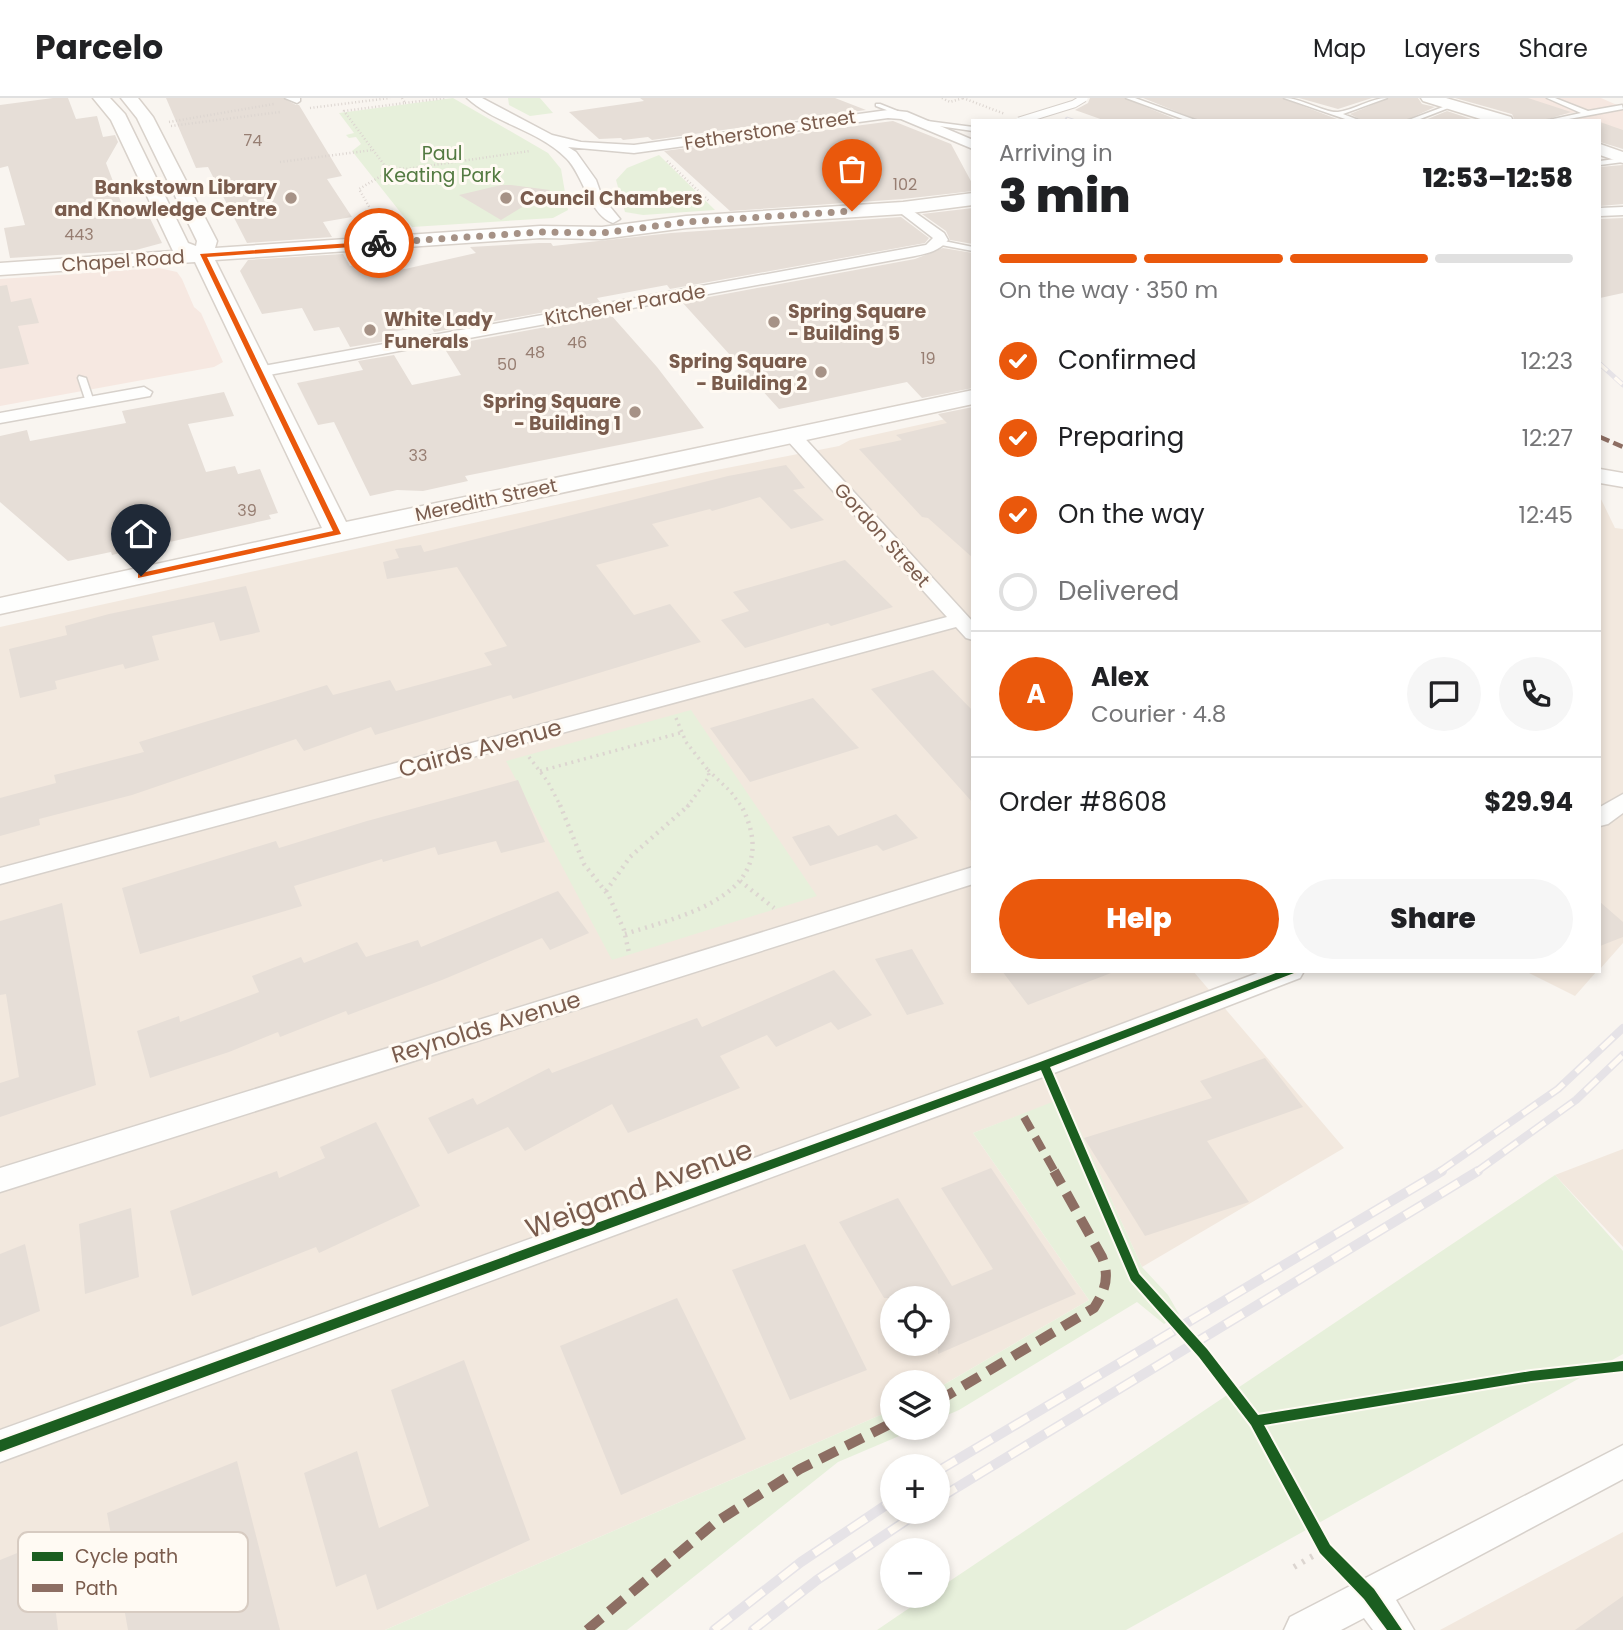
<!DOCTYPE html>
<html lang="en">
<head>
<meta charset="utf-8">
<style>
  body { margin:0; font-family:Poppins,sans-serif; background:#f6f6f6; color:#202124; height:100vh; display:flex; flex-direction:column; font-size:26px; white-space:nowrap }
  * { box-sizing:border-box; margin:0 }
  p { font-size:23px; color:#757577 }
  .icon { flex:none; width:38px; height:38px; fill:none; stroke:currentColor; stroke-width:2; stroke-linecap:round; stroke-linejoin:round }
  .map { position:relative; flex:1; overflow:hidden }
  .panel { position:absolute; left:971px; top:21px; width:630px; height:854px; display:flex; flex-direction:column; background:#fff; border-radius:0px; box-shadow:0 4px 10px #0003 }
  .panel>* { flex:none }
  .controls { position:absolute; left:880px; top:1188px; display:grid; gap:14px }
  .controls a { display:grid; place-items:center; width:70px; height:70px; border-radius:50%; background:#fff; box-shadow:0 4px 10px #0003; font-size:35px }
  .pin { position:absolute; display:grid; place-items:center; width:60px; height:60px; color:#fff; margin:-72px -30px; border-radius:50% 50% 50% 0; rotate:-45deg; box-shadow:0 0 7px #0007 }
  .pin .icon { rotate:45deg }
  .courier { position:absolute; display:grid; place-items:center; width:70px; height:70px; margin:-35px; border:5px solid #ea580c; border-radius:50%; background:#fff; color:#222; box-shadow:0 2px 9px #0007 }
  .overview em { font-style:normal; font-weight:800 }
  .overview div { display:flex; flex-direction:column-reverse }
  .overview { display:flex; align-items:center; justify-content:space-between; height:119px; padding:0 28px }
  h1 { font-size:46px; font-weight:800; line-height:52px }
  .bar { display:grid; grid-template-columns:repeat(4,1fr); gap:10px 7px; align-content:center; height:84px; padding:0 28px }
  .bar i { height:9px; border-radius:5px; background:#e0e0e0 }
  .bar .selected { background:#ea580c }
  .bar p { grid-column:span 4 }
  .line { display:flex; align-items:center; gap:18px; padding:0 28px; border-top:2px solid #e0e0e0 }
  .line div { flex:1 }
  .round { display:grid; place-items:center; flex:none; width:74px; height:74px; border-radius:37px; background:#f6f6f6 }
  ol { padding:0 28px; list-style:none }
  li { display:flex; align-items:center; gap:21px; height:77px }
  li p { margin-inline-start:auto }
  li .icon { padding:7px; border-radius:50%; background:#ea580c; color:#fff; stroke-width:4 }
  li:last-child { color:#757577 }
  li i { width:38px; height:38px; border:4px solid #e0e0e0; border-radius:50% }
  .button { display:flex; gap:14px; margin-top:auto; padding:14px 28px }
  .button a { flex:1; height:80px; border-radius:42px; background:#ea580c; color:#fff; font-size:28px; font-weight:800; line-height:80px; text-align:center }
  .button a+a { background:#f6f6f6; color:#202124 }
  header { display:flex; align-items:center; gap:42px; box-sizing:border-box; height:98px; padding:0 35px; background:#fff; border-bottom:2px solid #e0e0e0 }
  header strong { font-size:33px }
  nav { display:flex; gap:38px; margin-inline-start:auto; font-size:24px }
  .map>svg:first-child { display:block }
</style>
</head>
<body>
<header>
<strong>Parcelo</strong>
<nav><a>Map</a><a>Layers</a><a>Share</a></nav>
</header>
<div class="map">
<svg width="1623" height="1532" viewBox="0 0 1623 1532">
  <rect width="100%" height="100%" fill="#f9f5f0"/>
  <path fill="#f2e8de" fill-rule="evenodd" d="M973 315V873H1193L1344 1050 1142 1169 1065 1000 973 1035 1089 1202 938 1290V1284H892V1312L385 1532H0V529L706 374 839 348 850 342ZM892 1200H938V1246H892Z
    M1600 399 1615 430 1623 431V845L1600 871Z
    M1525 873H1597L1575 898Z
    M1623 1051V1149L1555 1077Z
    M1623 1434V1532H1440Z"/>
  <path fill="#f6e8e1" d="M1460 0H1601L1617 7 1623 6V9L1617 7 1532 22Z
    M1623 11V49L1600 42V23H1560Z
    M159 170 177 174 182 181 194 209 201 215 223 264 214 269 0 308V181Z"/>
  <path fill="#e7f0db" d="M453 0 548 55 561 71 568 112 553 120 412 129 352 53 361 46 356 39 349 40 346 37 354 35 339 15Z
    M508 0H540L553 15 530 18 509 7Z
    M659 57 715 112 643 117 625 114 616 82 627 70Z
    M691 612 817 798 612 862 506 663Z
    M1065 999 1142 1169 1168 1197 1179 1216 1164 1226 1137 1204 959 1312 938 1321V1290L1089 1202 973 1035Z
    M1555 1077 1623 1153V1256L1126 1532H877L927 1498H938V1491Z
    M892 1312V1330H918L838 1364 627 1532H385Z"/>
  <path fill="#e6ded7" d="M53 0H68L76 21 97 18 103 39 115 37 118 44 106 65 124 112 145 110 162 145 136 152 10 160 4 130 25 127 8 68 0 70V7Z
    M166 0H283L296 7H299L342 78 327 81 352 119 323 124 332 139 247 145 208 69 196 70Z
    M640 0H835L866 12 652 42 648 39 623 42 621 40 599 41 569 14 644 3Z
    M1090 0H1124L1180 23H1106L1075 12 1088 5Z
    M1143 0H1282L1342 23H1200Z
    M1299 0H1372L1338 11Z
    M1389 0H1418L1422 6 1435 9 1404 23H1363L1350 16Z
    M1455 0H1528L1571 14 1542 23H1515L1512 16Z
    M1447 13 1477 23H1423Z
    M893 23 951 46 973 87V93L903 101 730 113 664 53Z
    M1600 24 1623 32V51L1600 44Z
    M1623 67V106L1600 108V69Z
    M501 87H511L550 92 501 122 459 97Z
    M973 110V146L950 142 946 133 922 116Z
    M901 119 929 140 925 145 670 191 667 187 597 200 600 204 434 234 430 227 382 236 386 243 350 249 339 229 314 233 302 210 262 216 240 173 248 162 343 156 350 168 371 165 405 171 476 155 470 149 539 145H551L553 148 671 135Z
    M1600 121 1623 120V195L1600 200Z
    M943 150 973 155V290L922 300 907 284 779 311 682 204 915 161Z
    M7 187 11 204 31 200 39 225 18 228 29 266 0 271V188Z
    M611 217 657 269 704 330 465 378 468 383 423 393 397 392 370 398 334 324 318 327 297 285 363 272 358 263 394 257 412 287 461 277 443 248Z
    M224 294 234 318 188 326 206 374 235 368 238 376 260 371 278 415 269 417 271 421 112 457 111 454 68 463 0 404V338L27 332 30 343 126 325 122 313Z
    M973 309V460L928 420 922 419 859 351 902 342 896 337 947 325 938 316Z
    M786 367 805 390 793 392 824 422 791 431 760 399 712 413 710 411 652 426 669 448 596 467 634 517 670 506 701 544 513 601 511 597 375 637 371 629 304 653 296 641 132 697 39 721 40 727 0 738V700L56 685 54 677 144 654 139 644 327 587 333 597 390 582 396 593 492 567 484 555 507 548 457 469 387 481 383 464 399 460 395 451 421 447 424 454 728 378Z
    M845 462 893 509 831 528 828 525 745 550 721 522 749 513 733 494Z
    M246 488 260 534 220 543 214 524 152 538 159 562 125 571 123 566 55 583 57 591 20 600 9 551 67 537 65 528 109 516Z
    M933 572 973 613V705L871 591Z
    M813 600 859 650 750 684 710 630Z
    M518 682 545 744 501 755 496 743 438 757 435 749 383 764 382 761 294 788 302 808 140 856 122 790 276 743 279 750 367 723Z
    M896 716 918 740 883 753 877 747 810 768 792 739 829 727 838 738Z
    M558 793 589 835 550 852 542 840 442 882 348 917 346 913 280 939 278 934 229 954 150 980 137 933 179 918 180 924 259 894 252 878 301 859 304 865 357 844 366 859 418 842 421 849Z
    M1600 804 1623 824V839L1600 848Z
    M62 805 96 987 0 1019V985L19 979 6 896 0 897V823Z
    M912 851 944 906 907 917 875 861Z
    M834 872 872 917 838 932 831 924 776 949 767 937 720 958 740 990 628 1035 612 1006 525 1053 508 1029 448 1056 428 1020 473 1000 477 1007 549 970 552 975 697 920 702 929Z
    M1002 873H1111V875L1028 907Z
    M1265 960 1303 1009 1207 1043 1249 1104 1145 1138 1084 1040 1212 1000 1200 983Z
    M376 1024 420 1108 319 1155 316 1149 192 1198 170 1113 277 1073 279 1080 325 1060 320 1049Z
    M991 1070 1076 1196 938 1256V1200H884L839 1124 898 1100 952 1188 993 1171 941 1090Z
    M131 1110 139 1179 85 1196 79 1126Z
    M25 1146 40 1213 0 1229V1156Z
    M805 1146 867 1272 790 1302 732 1172Z
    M677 1200 746 1341 621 1397 560 1248Z
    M464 1262 530 1442 377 1512 366 1476 336 1489 304 1375 357 1353 379 1430 429 1408 391 1292Z
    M237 1363 280 1532H128L107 1415Z
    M47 1443 58 1532H0V1462Z
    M1623 1498V1532H1575Z"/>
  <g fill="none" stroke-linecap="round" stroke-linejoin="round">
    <g stroke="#d7d1cb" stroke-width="3">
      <path id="lane" d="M285 0H300V3L297 5Z
        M1126 0H1135L1198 23H1188Z
        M1284 0C1302 0 1324 15 1338 14 1355 12 1370 0 1387 0L1343 16 1361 23H1351Z
        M1547 0H1555L1588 13 1622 7 1623 11 1558 23H1544L1581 15Z
        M876 6H880L910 18 905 19 876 8Z
        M1451 6 1456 7 1415 23H1406Z
        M927 23 973 29V33L925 26Z
        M1623 60V64L1600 67V63Z
        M939 142 973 149V153L936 146 935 144Z
        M79 278 86 280 94 304 93 306 86 304 78 280Z"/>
    </g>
    <g stroke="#d7d1cb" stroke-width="3">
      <path id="street" d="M467 0H482L552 37 581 44 634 47 888 12 907 14 973 42V51L901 21 888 20 634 55 568 49 576 54 596 82 602 99 620 121 613 125C590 118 583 76 566 60 539 32 495 26 467 0Z
        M903 106 944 135 948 142C939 153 929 155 915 158L258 279 250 274 258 269 926 147 933 140 898 113 896 110Z
        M1623 109V117L1600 118V110Z
        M144 289 152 294 150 298 0 325V315Z
        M792 332 798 333 973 524V542L966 540 956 529 0 786V770L947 519 786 341 783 337 786 333Z
        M1623 696V715L1608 726 1600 728V709Z
        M973 769V786L0 1094V1070Z
        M1263 873H1304L1300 880 1054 975 0 1364V1332L1034 959Z
        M1623 1347V1381L1396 1502 1414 1532H1373L1364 1520 1341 1532H1284L1290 1519Z"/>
    </g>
    <g stroke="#d9d2cb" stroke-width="3">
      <path id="secondary" d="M93 0H110L125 16 188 145 196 148 197 143 137 20 121 0H138L153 19 217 143 215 150 540 128 602 129 686 118 903 104 973 95V107L903 116 686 130 602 141 540 140 215 162 346 424 973 292V306L0 516V500L322 430 195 164 0 177V165L173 153 111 22Z
        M1421 0H1446L1511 19 1513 23H1487L1423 3Z
        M1600 46 1623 54V65L1600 57Z
        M1600 371 1623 375V389L1600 385Z"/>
    </g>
    <path stroke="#dcd5d0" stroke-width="2.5" stroke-dasharray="1 2.5" stroke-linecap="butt" d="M402 0 405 5 344 13 385 68 406 71 530 53
      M942 0 950 4 963 0
      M963 0 1005 16
      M405 5 446 0
      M310 10 390 0
      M169 24 274 6
      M171 28 280 14
      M667 63 709 103
      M280 64 373 52
      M376 121 359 91 393 71"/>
    <path stroke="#dcd5d0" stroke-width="3.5" stroke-dasharray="2 4.5" stroke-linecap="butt" d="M676 620 686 644 708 672 709 679 687 709
      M529 659 548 684 561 709
      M708 672 731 694 742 709
      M540 673 680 635"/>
    <path stroke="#dcd5d0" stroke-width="4.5" stroke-dasharray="2 5" stroke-linecap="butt" d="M560 707 584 766 609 798 624 832 629 855
      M740 783 774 810
      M606 793 630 759 689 707
      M625 836C685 817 787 796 741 707"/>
    <path stroke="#dcd5d0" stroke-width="6" stroke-dasharray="2.5 7" stroke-linecap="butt" d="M1294 1469 1325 1451"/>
    <use href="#lane" fill="#fefefd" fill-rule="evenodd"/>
    <use href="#street" fill="#fefefd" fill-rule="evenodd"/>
    <use href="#secondary" fill="#fefefd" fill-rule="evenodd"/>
    <g stroke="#e6e3e7" stroke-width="4.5">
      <path id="rail-far3" d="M1067 21 1073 23"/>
    </g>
    <g stroke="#e6e3e7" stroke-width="5">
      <path id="rail-far2" d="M1600 266 1623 287"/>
    </g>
    <g stroke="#e6e3e7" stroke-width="8">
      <path id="rail-far1" d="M1439 1074 1558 991 1623 930
        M1476 1074 1576 1002 1623 957"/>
    </g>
    <g stroke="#e6e3e7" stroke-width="10">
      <path id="rail" d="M938 1373 1442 1073
        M938 1401 1478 1073
        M714 1532 801 1464 892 1403
        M753 1532 817 1482 919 1414"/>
    </g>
    <use href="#rail-far3" stroke="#fffaf3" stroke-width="2.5" stroke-dasharray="9" stroke-linecap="butt"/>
    <use href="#rail-far2" stroke="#fffaf3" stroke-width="3.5" stroke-dasharray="10" stroke-linecap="butt"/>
    <use href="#rail-far1" stroke="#fffaf3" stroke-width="5" stroke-dasharray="17" stroke-linecap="butt"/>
    <use href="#rail" stroke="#fffaf3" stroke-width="7" stroke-dasharray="21" stroke-linecap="butt"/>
    <g stroke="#d7d1cb" stroke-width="9" stroke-linecap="butt">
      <path id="lane-bridge" d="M1019 23 1074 6 1084 0"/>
    </g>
    <use href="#lane-bridge" stroke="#fefefd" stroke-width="7"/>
    <path stroke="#8d6e63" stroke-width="4.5" stroke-dasharray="10 4.5" stroke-linecap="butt" d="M1600 339 1623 349"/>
    <path stroke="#8d6e63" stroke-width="8" stroke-dasharray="15 8" stroke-linecap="butt" d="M1024 1019 1055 1074"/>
    <path stroke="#8d6e63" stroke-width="10" stroke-dasharray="19 10" stroke-linecap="butt" d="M938 1303 1094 1210C1105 1192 1110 1180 1102 1159L1054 1073
      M587 1532 716 1424 800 1371 892 1325"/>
    <g stroke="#fffaf3" stroke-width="4">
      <path id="cycleway" d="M1281 873H1296L1294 875 1050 969 1139 1176 1207 1251 1258 1317 1531 1273 1623 1263V1273L1531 1283 1264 1327 1330 1447 1374 1491 1402 1532H1387L1364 1501 1320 1455 1251 1327 1199 1259 1131 1182 1041 972 0 1354V1342L1040 964Z"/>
    </g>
    <use href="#cycleway" fill="#1b5e20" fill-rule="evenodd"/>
  </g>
  <path fill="#ea580c" d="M379 143 381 147 207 159 341 436 138 480V476L141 475 333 433 200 156Z"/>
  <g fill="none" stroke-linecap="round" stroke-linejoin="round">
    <path stroke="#a69286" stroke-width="7" stroke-dasharray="0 12.6" d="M379 145 540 134 602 135 686 124 852 113"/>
  </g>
  <g fill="#a69286" stroke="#fffaf3" stroke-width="2.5">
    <circle cx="291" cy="100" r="7"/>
    <circle cx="506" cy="100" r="7"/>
    <circle cx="774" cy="224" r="7"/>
    <circle cx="370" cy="232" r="7"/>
    <circle cx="821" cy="274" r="7"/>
    <circle cx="635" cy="314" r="7"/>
  </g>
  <g text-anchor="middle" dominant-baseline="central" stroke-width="6" stroke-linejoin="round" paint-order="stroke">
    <g font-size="16" fill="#977e72">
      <text x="253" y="42">74</text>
      <text x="905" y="86">102</text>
      <text x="79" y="136">443</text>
      <text x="577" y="244">46</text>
      <text x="535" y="254">48</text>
      <text x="928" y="260">19</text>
      <text x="507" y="266">50</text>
      <text x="418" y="357">33</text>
      <text x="247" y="412">39</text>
    </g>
    <g font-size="19" fill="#7a5c4d" stroke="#fffaf3">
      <text transform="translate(770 32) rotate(-9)">Fetherstone Street</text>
      <text transform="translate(123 163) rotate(-4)">Chapel Road</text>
      <text transform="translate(625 207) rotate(-10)">Kitchener Parade</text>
      <text transform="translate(486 402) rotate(-12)">Meredith Street</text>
      <text transform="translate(882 437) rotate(48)">Gordon Street</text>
    </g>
    <g font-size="19" fill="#537a41" stroke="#fffaf3">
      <text x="442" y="55">Paul<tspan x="442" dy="22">Keating Park</tspan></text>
    </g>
    <g font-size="19" font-weight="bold" fill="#7a5c4d" stroke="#fffaf3" text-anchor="end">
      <text x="277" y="89">Bankstown Library<tspan x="277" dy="22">and Knowledge Centre</tspan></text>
      <text x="520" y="100" text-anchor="start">Council Chambers</text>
      <text x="788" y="213" text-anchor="start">Spring Square<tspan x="788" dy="22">- Building 5</tspan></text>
      <text x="384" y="221" text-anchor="start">White Lady<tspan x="384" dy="22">Funerals</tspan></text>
      <text x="807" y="263">Spring Square<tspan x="807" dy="22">- Building 2</tspan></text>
      <text x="621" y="303">Spring Square<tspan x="621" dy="22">- Building 1</tspan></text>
    </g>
    <g font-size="23" fill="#7a5c4d" stroke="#fffaf3">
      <text transform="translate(480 650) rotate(-15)">Cairds Avenue</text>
      <text transform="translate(486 929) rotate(-17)">Reynolds Avenue</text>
    </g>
    <g font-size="28" fill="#7a5c4d" stroke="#fffaf3">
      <text transform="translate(639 1091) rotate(-20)">Weigand Avenue</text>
    </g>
  </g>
  <rect x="18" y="1434" width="230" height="80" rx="10" fill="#fffaf3" stroke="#d7cbc1" stroke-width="2"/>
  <rect x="32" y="1454" width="31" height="9" fill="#1b5e20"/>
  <rect x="32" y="1486" width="31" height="8" fill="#8d6e63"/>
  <g font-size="19" fill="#7a5c4d">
    <text x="75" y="1465">Cycle path</text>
    <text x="75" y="1497">Path</text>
  </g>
</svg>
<div class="controls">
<a><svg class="icon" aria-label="locate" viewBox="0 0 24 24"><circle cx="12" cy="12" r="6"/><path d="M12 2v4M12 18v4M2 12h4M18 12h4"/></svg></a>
<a><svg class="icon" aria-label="layers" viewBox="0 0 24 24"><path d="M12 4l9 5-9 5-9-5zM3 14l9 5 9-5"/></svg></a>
<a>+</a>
<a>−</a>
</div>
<div class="pin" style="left:852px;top:113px;background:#ea580c"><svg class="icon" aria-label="bag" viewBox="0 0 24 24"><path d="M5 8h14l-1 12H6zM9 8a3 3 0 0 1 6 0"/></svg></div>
<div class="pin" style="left:141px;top:478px;background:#1f2937"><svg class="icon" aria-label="home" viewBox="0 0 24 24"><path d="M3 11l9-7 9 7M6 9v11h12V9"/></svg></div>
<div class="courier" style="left:379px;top:145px"><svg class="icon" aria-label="bike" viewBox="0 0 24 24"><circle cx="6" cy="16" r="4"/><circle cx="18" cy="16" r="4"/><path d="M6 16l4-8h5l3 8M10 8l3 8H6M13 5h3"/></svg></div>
<section class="panel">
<div class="overview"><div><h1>3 min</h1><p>Arriving in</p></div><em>12:53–12:58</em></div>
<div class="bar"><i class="selected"></i><i class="selected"></i><i class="selected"></i><i></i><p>On the way · 350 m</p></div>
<ol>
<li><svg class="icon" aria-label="check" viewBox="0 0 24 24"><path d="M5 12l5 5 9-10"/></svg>Confirmed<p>12:23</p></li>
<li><svg class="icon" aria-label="check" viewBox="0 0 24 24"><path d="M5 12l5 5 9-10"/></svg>Preparing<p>12:27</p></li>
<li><svg class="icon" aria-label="check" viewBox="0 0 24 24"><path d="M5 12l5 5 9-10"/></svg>On the way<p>12:45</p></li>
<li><i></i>Delivered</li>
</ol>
<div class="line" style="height:126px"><b class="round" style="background:#ea580c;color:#fff">A</b><div><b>Alex</b><p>Courier · 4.8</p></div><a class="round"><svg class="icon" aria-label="chat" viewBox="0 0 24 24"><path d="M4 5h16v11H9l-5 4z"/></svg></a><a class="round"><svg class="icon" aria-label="phone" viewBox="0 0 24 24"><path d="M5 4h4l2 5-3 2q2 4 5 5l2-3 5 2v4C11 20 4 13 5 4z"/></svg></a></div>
<div class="line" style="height:91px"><div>Order #8608</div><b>$29.94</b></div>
<div class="button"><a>Help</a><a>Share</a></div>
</section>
</div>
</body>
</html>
